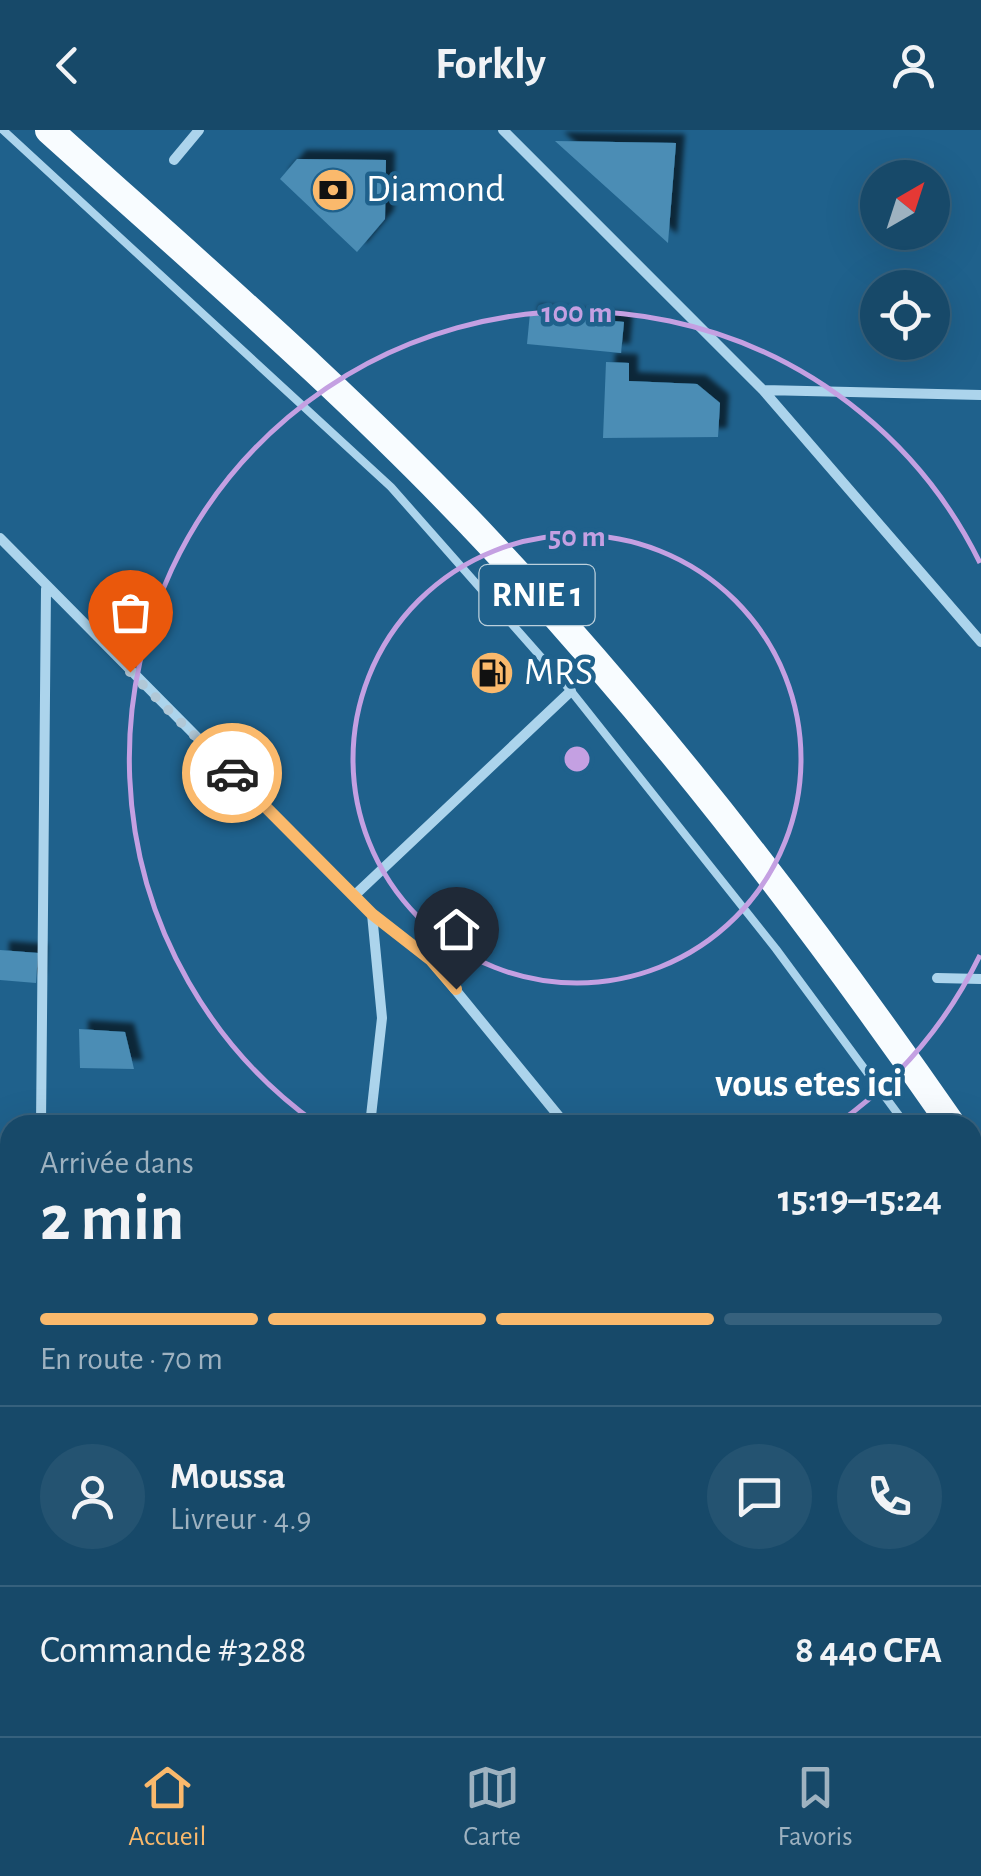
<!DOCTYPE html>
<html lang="fr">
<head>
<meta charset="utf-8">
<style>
  body { margin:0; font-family:"Alegreya Sans",sans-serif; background:#245371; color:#f1f3f6; height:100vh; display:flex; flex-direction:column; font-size:38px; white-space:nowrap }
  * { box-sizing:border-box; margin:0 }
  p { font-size:32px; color:#9eb2c0 }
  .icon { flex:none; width:55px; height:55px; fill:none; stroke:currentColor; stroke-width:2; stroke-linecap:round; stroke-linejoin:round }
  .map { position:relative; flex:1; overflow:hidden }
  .drawer { position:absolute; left:0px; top:985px; width:982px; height:622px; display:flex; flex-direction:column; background:#174969; border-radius:30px 30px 0 0; box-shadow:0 10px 40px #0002,0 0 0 2px #36617d }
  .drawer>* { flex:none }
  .needle { width:65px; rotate:39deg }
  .fabs { position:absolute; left:860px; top:30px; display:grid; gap:20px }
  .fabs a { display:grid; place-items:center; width:90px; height:90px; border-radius:50%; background:#174969; box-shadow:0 10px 40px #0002,0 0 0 2px #36617d; font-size:50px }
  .pin { position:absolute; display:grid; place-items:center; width:85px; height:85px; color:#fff; margin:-102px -42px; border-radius:50% 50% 50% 0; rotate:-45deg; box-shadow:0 0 10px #0007 }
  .pin .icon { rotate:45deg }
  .courier { position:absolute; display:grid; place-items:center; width:100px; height:100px; margin:-50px; border:8px solid #fab96c; border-radius:50%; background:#fff; color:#222; box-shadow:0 2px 12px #0007 }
  .summary em { font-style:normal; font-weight:700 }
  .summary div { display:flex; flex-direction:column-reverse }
  .summary { display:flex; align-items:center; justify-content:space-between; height:170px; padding:0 40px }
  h1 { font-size:65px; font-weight:700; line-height:75px }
  .bar { display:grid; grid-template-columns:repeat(4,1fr); gap:15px 10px; align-content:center; height:120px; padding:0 40px }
  .bar i { height:12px; border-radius:8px; background:#36617d }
  .bar .active { background:#fab96c }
  .bar p { grid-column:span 4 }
  .line { display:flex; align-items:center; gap:25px; padding:0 40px; border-top:2px solid #36617d }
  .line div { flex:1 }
  .round { display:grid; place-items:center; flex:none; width:105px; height:105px; border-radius:52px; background:#245371 }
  header { display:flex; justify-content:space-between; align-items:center; height:130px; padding:0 40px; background:#174969; font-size:45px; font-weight:700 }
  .menu { display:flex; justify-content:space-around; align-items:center; height:140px; border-top:2px solid #36617d; background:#174969; font-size:28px; color:#9eb2c0 }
  .menu a { display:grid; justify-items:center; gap:5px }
  .menu .active { color:#fab96c }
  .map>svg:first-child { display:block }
</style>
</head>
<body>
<header><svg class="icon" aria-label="back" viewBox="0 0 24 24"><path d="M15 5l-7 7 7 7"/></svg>Forkly<svg class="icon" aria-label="person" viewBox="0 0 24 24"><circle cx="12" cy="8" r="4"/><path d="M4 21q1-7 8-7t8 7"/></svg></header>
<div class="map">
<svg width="981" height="1606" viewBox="0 0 981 1606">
  <defs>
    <filter id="shadow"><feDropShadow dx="9" dy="-9" stdDeviation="2.5" flood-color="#0009"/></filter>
  </defs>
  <rect width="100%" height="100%" fill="#1f618c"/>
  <path fill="#4b8db5" filter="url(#shadow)" d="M555 11 676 13 668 113Z
    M297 29 386 30 385 89 357 122 280 49Z
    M530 183 624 192 621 223 527 214Z
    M606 232 629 233V251L697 254 720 273 718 307 603 308Z
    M0 820 38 823 36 853 0 850Z
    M79 899 125 902 134 939 80 938Z
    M0 1187 9 1188 7 1221 0 1220Z
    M0 1319H10V1351H0Z
    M77 1598H207V1606H78Z
    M717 1598H782V1606H718Z"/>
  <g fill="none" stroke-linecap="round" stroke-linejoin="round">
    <path stroke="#acd4ec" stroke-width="8" d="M3 0 391 357 571 561 776 819 906 995
      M972 1090 981 1102"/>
    <path stroke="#acd4ec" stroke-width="10" d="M503 0 763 260 981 512
      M174 30 199 0
      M763 260 981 265
      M0 408 372 784 431 830 566 995
      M355 765 571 561
      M937 848 981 849
      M41 995 46 459
      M370 995 382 888 372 784
      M0 1419H10
      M922 1598 925 1606
      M35 1606V1598"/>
    <path stroke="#f8fcff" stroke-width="28" d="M49 0C199 135 353 267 491 415 660 595 811 792 952 995
      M972 1025 981 1038"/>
  </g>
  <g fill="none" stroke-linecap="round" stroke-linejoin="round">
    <path stroke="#b1c8d7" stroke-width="10" stroke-dasharray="0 18" d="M130 542 232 643"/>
    <path stroke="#fab96c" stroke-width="12" d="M232 643 372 784 431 830 456 859"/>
  </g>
  <g fill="none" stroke="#c4a0e2" stroke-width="5">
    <circle cx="577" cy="629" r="224"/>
    <path d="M980 825A448 448 0 0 1 837 994M317 994A448 448 0 1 1 980 433"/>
  </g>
  <defs>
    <g id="bank-disc" transform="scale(2.25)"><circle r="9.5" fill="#fab96c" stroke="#1f618c"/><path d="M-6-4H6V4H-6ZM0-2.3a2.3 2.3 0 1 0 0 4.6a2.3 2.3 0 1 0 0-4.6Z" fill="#111"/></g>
    <g id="fuel-disc" transform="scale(2.25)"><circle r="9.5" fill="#fab96c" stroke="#1f618c"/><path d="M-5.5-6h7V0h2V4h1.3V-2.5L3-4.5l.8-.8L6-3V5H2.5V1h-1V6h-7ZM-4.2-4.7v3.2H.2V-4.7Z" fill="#111"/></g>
  </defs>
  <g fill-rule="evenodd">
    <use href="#bank-disc" x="333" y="60"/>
    <use href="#fuel-disc" x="492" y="543"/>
  </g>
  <g text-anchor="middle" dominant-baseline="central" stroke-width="9" stroke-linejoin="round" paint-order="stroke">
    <rect fill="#1f618c" stroke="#bcd0dc" stroke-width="2.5" x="479.5" y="435" width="115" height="60" rx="8"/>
    <g font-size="35" font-weight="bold" fill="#fff">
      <text x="537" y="465">RNIE 1</text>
    </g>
    <g font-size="38" fill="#fff" stroke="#1f618c" text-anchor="start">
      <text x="366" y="60">Diamond</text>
      <text x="524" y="543">MRS</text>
    </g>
    <g font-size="40" font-weight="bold" fill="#fff" stroke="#1f618c">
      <text x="809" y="954">vous etes ici</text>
    </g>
  </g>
  <circle cx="577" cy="629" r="15" fill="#c4a0e2" stroke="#1f618c" stroke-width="5"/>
  <g font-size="30" text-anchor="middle" font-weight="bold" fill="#c4a0e2" stroke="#1f618c" stroke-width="9" stroke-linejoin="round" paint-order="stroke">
    <text x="577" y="192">100 m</text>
    <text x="577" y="416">50 m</text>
  </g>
</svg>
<div class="fabs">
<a><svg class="needle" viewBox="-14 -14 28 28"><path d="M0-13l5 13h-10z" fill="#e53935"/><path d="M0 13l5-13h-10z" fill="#9eb2c0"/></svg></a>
<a><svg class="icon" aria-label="locate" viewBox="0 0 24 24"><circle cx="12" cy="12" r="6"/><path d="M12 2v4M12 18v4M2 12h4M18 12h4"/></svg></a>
</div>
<div class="pin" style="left:130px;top:542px;background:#ea580c"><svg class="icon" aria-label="bag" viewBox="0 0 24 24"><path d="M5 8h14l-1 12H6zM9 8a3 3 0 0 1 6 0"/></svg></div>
<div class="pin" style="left:456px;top:859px;background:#1f2937"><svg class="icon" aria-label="home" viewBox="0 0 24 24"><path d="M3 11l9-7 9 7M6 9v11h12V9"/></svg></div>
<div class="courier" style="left:232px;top:643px"><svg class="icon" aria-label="car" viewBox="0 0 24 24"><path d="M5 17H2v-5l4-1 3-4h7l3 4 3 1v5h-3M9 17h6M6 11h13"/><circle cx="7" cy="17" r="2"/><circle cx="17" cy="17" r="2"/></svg></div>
<section class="drawer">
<div class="summary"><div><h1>2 min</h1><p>Arrivée dans</p></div><em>15:19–15:24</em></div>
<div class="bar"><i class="active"></i><i class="active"></i><i class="active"></i><i></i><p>En route · 70 m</p></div>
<div class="line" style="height:180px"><a class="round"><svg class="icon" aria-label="person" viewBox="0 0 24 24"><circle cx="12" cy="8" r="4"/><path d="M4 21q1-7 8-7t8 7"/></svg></a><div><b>Moussa</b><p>Livreur · 4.9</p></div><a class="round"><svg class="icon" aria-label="chat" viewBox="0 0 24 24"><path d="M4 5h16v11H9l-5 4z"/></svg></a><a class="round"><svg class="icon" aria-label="phone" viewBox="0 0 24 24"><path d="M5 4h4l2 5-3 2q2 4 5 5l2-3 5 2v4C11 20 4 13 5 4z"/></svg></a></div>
<div class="line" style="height:130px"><div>Commande #3288</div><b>8 440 CFA</b></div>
</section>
</div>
<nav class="menu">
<a class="active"><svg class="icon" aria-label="home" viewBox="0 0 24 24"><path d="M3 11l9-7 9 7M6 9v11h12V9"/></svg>Accueil</a>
<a><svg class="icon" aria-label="map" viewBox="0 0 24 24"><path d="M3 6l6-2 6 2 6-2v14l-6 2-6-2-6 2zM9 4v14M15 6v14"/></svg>Carte</a>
<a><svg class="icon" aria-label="saved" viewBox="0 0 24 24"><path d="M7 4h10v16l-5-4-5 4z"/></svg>Favoris</a>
</nav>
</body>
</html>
